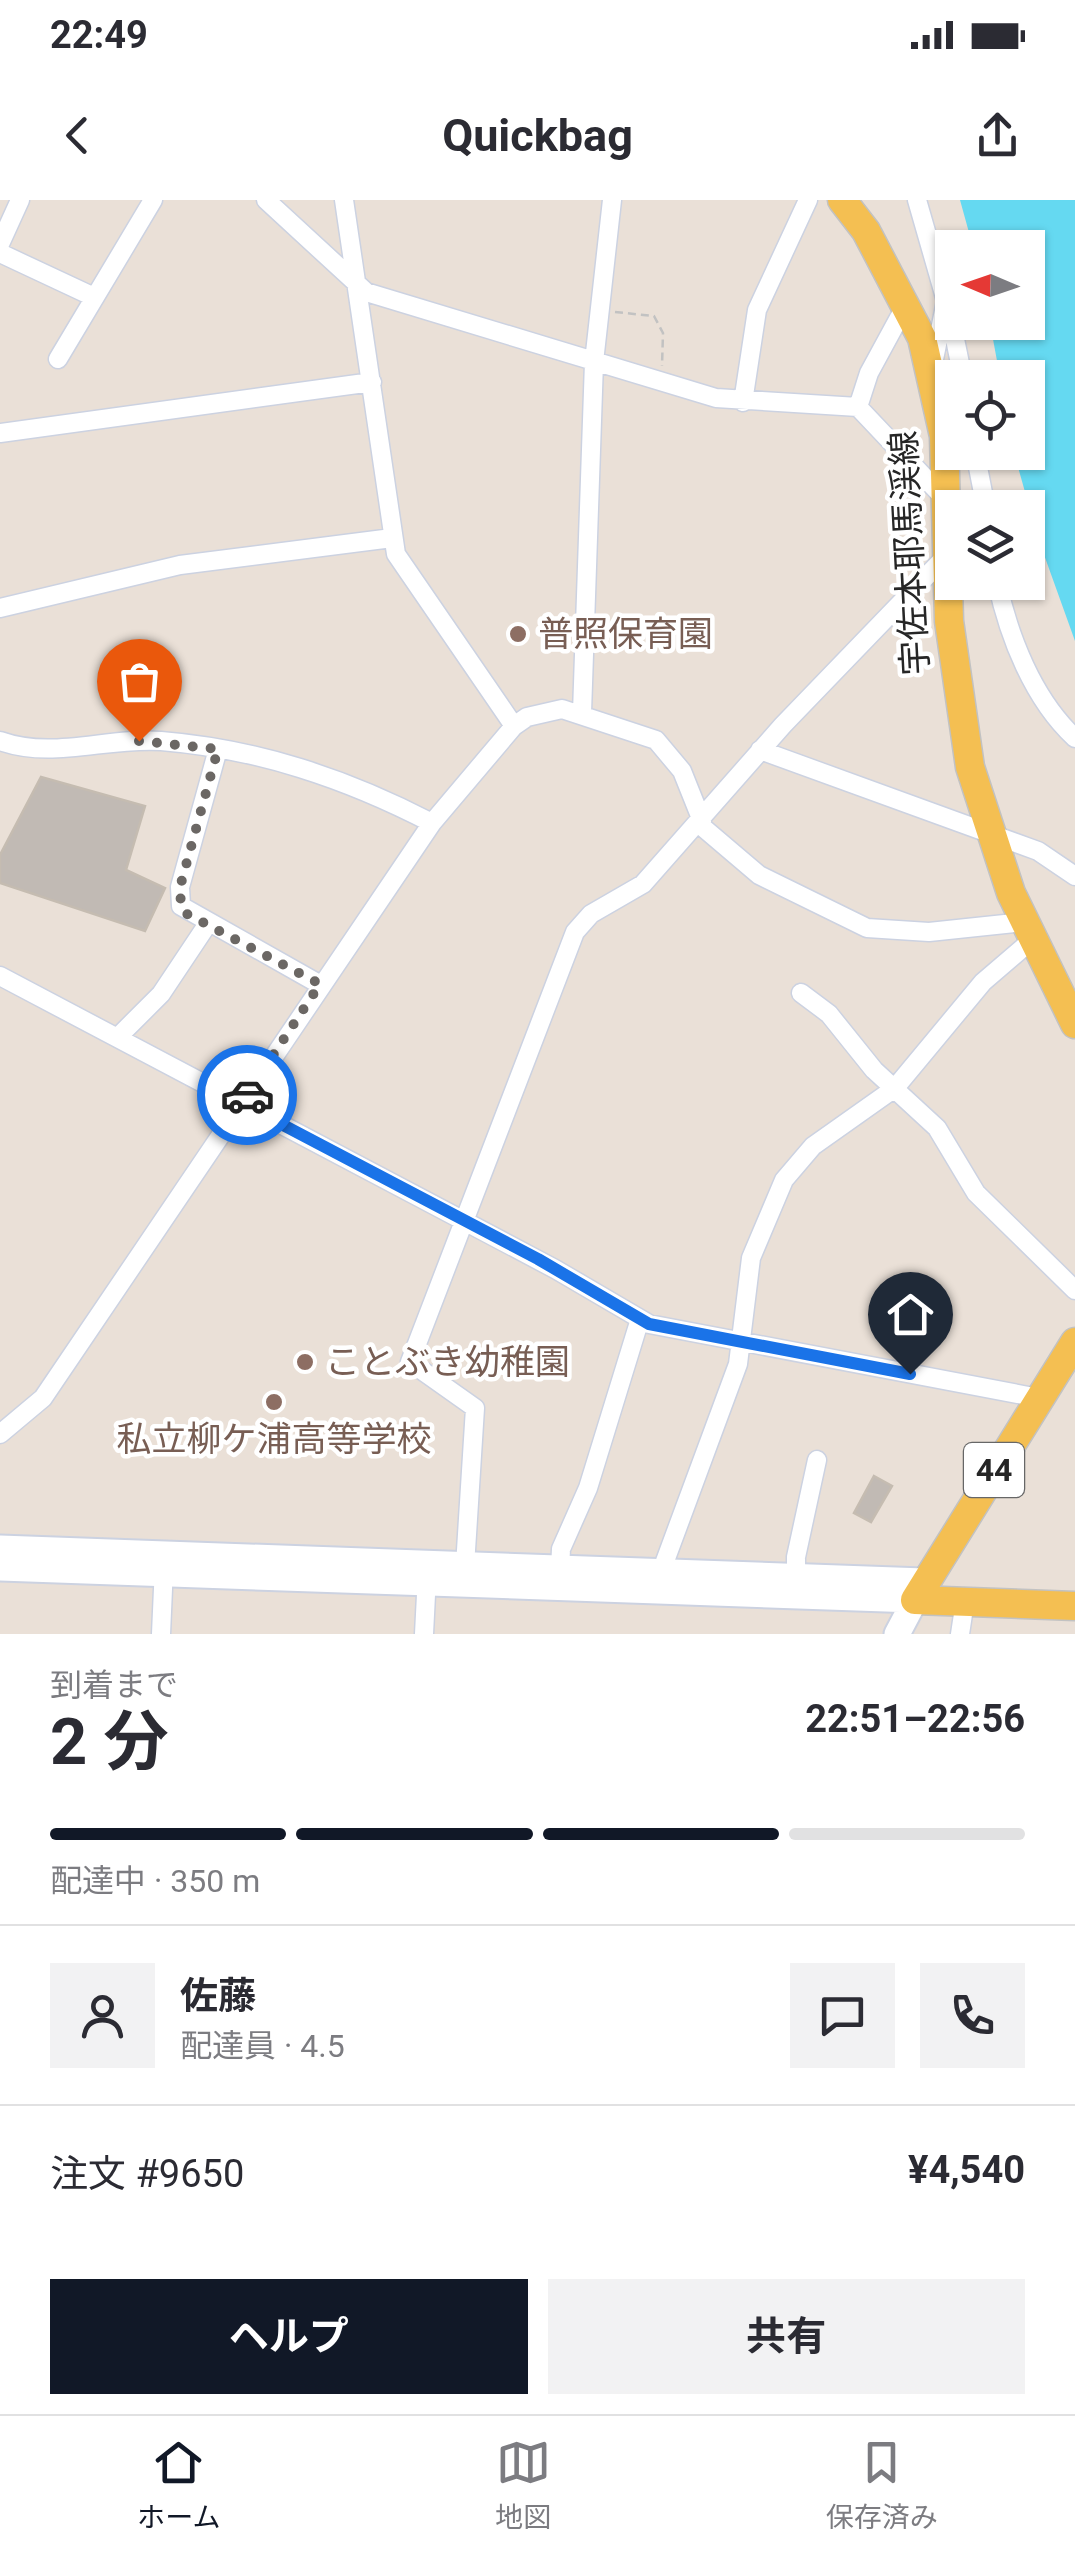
<!DOCTYPE html>
<html lang="ja">
<head>
<meta charset="utf-8">
<style>
  body { margin:0; font-family:Roboto,"Noto Sans JP",sans-serif; background:#f2f2f3; color:#2b2b33; height:100vh; display:flex; flex-direction:column; font-size:38px; white-space:nowrap }
  * { box-sizing:border-box; margin:0 }
  p { font-size:32px; color:#7c7c81 }
  .icon { flex:none; width:55px; height:55px; fill:none; stroke:currentColor; stroke-width:2; stroke-linecap:round; stroke-linejoin:round }
  .map { position:relative; height:1434px; overflow:hidden }
  .sheet { display:flex; flex-direction:column; background:#fff; flex:1 }
  .sheet>* { flex:none }
  .needle { width:65px; rotate:272deg }
  .buttons { position:absolute; left:935px; top:30px; display:grid; gap:20px }
  .buttons a { display:grid; place-items:center; width:110px; height:110px; border-radius:0px; background:#fff; box-shadow:0 2px 8px #0004; font-size:50px }
  .pin { position:absolute; display:grid; place-items:center; width:85px; height:85px; color:#fff; margin:-102px -42px; border-radius:50% 50% 50% 0; rotate:-45deg; box-shadow:0 0 10px #0007 }
  .pin .icon { rotate:45deg }
  .courier { position:absolute; display:grid; place-items:center; width:100px; height:100px; margin:-50px; border:8px solid #1a73e8; border-radius:50%; background:#fff; color:#222; box-shadow:0 2px 12px #0007 }
  .head em { font-style:normal; font-weight:700 }
  .head div { display:flex; flex-direction:column-reverse }
  .head { display:flex; align-items:center; justify-content:space-between; height:170px; padding:0 50px }
  h1 { font-size:65px; font-weight:700; line-height:75px }
  .bar { display:grid; grid-template-columns:repeat(4,1fr); gap:15px 10px; align-content:center; height:120px; padding:0 50px }
  .bar i { height:12px; border-radius:8px; background:#e1e1e2 }
  .bar .selected { background:#111827 }
  .bar p { grid-column:span 4 }
  .line { display:flex; align-items:center; gap:25px; padding:0 50px; border-top:2px solid #e1e1e2 }
  .line div { flex:1 }
  .round { display:grid; place-items:center; flex:none; width:105px; height:105px; border-radius:0px; background:#f2f2f3 }
  .cta { display:flex; gap:20px; margin-top:auto; padding:20px 50px }
  .cta a { flex:1; height:115px; border-radius:0px; background:#111827; color:#fff; font-size:40px; font-weight:700; line-height:115px; text-align:center }
  .cta a+a { background:#f2f2f3; color:#2b2b33 }
  .status { display:flex; justify-content:space-between; align-items:center; height:70px; padding:0 50px; background:#fff; direction:ltr }
  .status svg { height:28px; fill:currentColor }
  header { display:flex; justify-content:space-between; align-items:center; height:130px; padding:0 50px; background:#fff; font-size:45px; font-weight:700 }
  .menu { display:flex; justify-content:space-around; align-items:center; height:140px; border-top:2px solid #e1e1e2; background:#fff; font-size:28px; color:#7c7c81 }
  .menu a { display:grid; justify-items:center; gap:5px }
  .menu .selected { color:#111827 }
  .map>svg:first-child { display:block }
</style>
</head>
<body>
<div class="status"><b>22:49</b><svg viewBox="0 0 49 12"><path d="M0 12V9h3v3zM5 12V6h3v6zM10 12V3h3v9zM15 12V0h3v12zM26 1h20v11H26zM47 4h2v5h-2z"/></svg></div>
<header><svg class="icon" aria-label="back" viewBox="0 0 24 24"><path d="M15 5l-7 7 7 7"/></svg>Quickbag<svg class="icon" aria-label="share" viewBox="0 0 24 24"><path d="M12 15V3M7 8l5-5 5 5M5 13v7h14v-7"/></svg></header>
<div class="map">
<svg width="1075" height="1434" viewBox="0 0 1075 1434">
  <rect width="100%" height="100%" fill="#eae0d7"/>
  <path fill="#65d9f1" d="M960 0H1075V441L1038 338 1014 253 1028 252V178L1000 177 990 123 1028 122V48L973 47Z"/>
  <path fill="#c1bab4" stroke="#c5bcb1" stroke-width="2.5" d="M41 577 145 606 126 670 165 688 145 731 0 683V655Z
    M874 1276 892 1286 871 1322 854 1313Z"/>
  <g fill="none" stroke-linecap="round" stroke-linejoin="round">
    <g stroke="#ccd2e1" stroke-width="21">
      <path id="street" d="M266 0 366 92 716 198 858 207 946 300
        M344 0 396 354 514 526
        M917 0 946 101 933 164
        M0 44 20 0
        M0 53 94 97
        M949 110 963 178
        M58 159 153 0
        M743 202 757 110 808 0
        M858 207 869 173 907 103
        M0 233 372 182
        M975 252 986 308
        M997 382C1009 437 1033 499 1075 538
        M0 408 180 365 392 338
        M582 513 594 162 612 0
        M0 541C53 560 106 537 161 541 258 549 345 578 432 623
        M218 549 180 687 181 706 319 784
        M760 550 1038 651 1075 676
        M699 624 759 675 867 728 929 732 1024 722
        M0 776 555 1069 649 1124 1039 1198
        M801 793 829 814 874 870 937 928 976 993 1075 1090
        M119 836 161 794 207 725
        M0 1234 43 1198 432 623 514 526 527 517 562 509 656 540 682 571 702 621
        M465 1366 475 1208 410 1162 575 732 591 714 643 684 783 525 946 356
        M560 1369 561 1349 588 1288 640 1119
        M661 1372 738 1164 751 1058 784 980 813 946 895 888 983 782 1032 740
        M796 1377V1357L817 1260
        M161 1434 164 1366
        M424 1434 427 1375
        M960 1434 965 1401"/>
    </g>
    <g stroke="#ccd2e1" stroke-width="29">
      <path id="secondary" d="M0 1348 924 1381
        M0 1368 915 1400 897 1434"/>
    </g>
    <g stroke="#c2c2c2" stroke-width="31">
      <path id="primary" d="M842 0 866 31 922 138 944 236 949 421 970 567 1011 693 1075 824
        M1075 1142 915 1400 1075 1406"/>
    </g>
    <path stroke="#c2c2c2" stroke-width="2.5" stroke-dasharray="8 5" stroke-linecap="butt" d="M615 112 654 116 663 133 662 166"/>
    <use href="#street" stroke="#fff" stroke-width="18"/>
    <use href="#secondary" stroke="#fff" stroke-width="25"/>
    <use href="#primary" stroke="#f4bf52" stroke-width="28"/>
  </g>
  <g fill="none" stroke-linecap="round" stroke-linejoin="round">
    <path stroke="#6b6764" stroke-width="10" stroke-dasharray="0 18" d="M139 541 218 549 180 687 181 706 187 714 320 784 247 895"/>
    <path stroke="#1a73e8" stroke-width="12" d="M247 895 241 903 538 1059 649 1124 910 1174"/>
  </g>
  <g fill="#8d6e63" stroke="#fff" stroke-width="4">
    <circle cx="518" cy="434" r="10"/>
    <circle cx="305" cy="1162" r="10"/>
    <circle cx="274" cy="1202" r="10"/>
  </g>
  <g text-anchor="middle" dominant-baseline="central" stroke-width="9" stroke-linejoin="round" paint-order="stroke">
    <rect fill="#fff" stroke="#676767" stroke-width="2.5" x="964" y="1243" width="60" height="54" rx="8"/>
    <g font-size="32" font-weight="bold" fill="#262626">
      <text x="994" y="1270">44</text>
    </g>
    <g font-size="35" fill="#262626" stroke="#fff">
      <text transform="translate(910 353) rotate(-93)">宇佐本耶馬渓線</text>
    </g>
    <g font-size="35" fill="#785e54" stroke="#fff" text-anchor="start">
      <text x="538" y="434">普照保育園</text>
      <text x="325" y="1162">ことぶき幼稚園</text>
      <text x="274" y="1239" text-anchor="middle">私立柳ケ浦高等学校</text>
    </g>
  </g>
</svg>
<div class="buttons">
<a><svg class="needle" viewBox="-14 -14 28 28"><path d="M0-13l5 13h-10z" fill="#e53935"/><path d="M0 13l5-13h-10z" fill="#7c7c81"/></svg></a>
<a><svg class="icon" aria-label="locate" viewBox="0 0 24 24"><circle cx="12" cy="12" r="6"/><path d="M12 2v4M12 18v4M2 12h4M18 12h4"/></svg></a>
<a><svg class="icon" aria-label="layers" viewBox="0 0 24 24"><path d="M12 4l9 5-9 5-9-5zM3 14l9 5 9-5"/></svg></a>
</div>
<div class="pin" style="left:139px;top:541px;background:#ea580c"><svg class="icon" aria-label="bag" viewBox="0 0 24 24"><path d="M5 8h14l-1 12H6zM9 8a3 3 0 0 1 6 0"/></svg></div>
<div class="pin" style="left:910px;top:1174px;background:#1f2937"><svg class="icon" aria-label="home" viewBox="0 0 24 24"><path d="M3 11l9-7 9 7M6 9v11h12V9"/></svg></div>
<div class="courier" style="left:247px;top:895px"><svg class="icon" aria-label="car" viewBox="0 0 24 24"><path d="M5 17H2v-5l4-1 3-4h7l3 4 3 1v5h-3M9 17h6M6 11h13"/><circle cx="7" cy="17" r="2"/><circle cx="17" cy="17" r="2"/></svg></div>
</div>
<section class="sheet">
<div class="head"><div><h1>2 分</h1><p>到着まで</p></div><em>22:51–22:56</em></div>
<div class="bar"><i class="selected"></i><i class="selected"></i><i class="selected"></i><i></i><p>配達中 · 350 m</p></div>
<div class="line" style="height:180px"><a class="round"><svg class="icon" aria-label="person" viewBox="0 0 24 24"><circle cx="12" cy="8" r="4"/><path d="M4 21q1-7 8-7t8 7"/></svg></a><div><b>佐藤</b><p>配達員 · 4.5</p></div><a class="round"><svg class="icon" aria-label="chat" viewBox="0 0 24 24"><path d="M4 5h16v11H9l-5 4z"/></svg></a><a class="round"><svg class="icon" aria-label="phone" viewBox="0 0 24 24"><path d="M5 4h4l2 5-3 2q2 4 5 5l2-3 5 2v4C11 20 4 13 5 4z"/></svg></a></div>
<div class="line" style="height:130px"><div>注文 #9650</div><b>¥4,540</b></div>
<div class="cta"><a>ヘルプ</a><a>共有</a></div>
</section>
<nav class="menu">
<a class="selected"><svg class="icon" aria-label="home" viewBox="0 0 24 24"><path d="M3 11l9-7 9 7M6 9v11h12V9"/></svg>ホーム</a>
<a><svg class="icon" aria-label="map" viewBox="0 0 24 24"><path d="M3 6l6-2 6 2 6-2v14l-6 2-6-2-6 2zM9 4v14M15 6v14"/></svg>地図</a>
<a><svg class="icon" aria-label="saved" viewBox="0 0 24 24"><path d="M7 4h10v16l-5-4-5 4z"/></svg>保存済み</a>
</nav>
</body>
</html>
